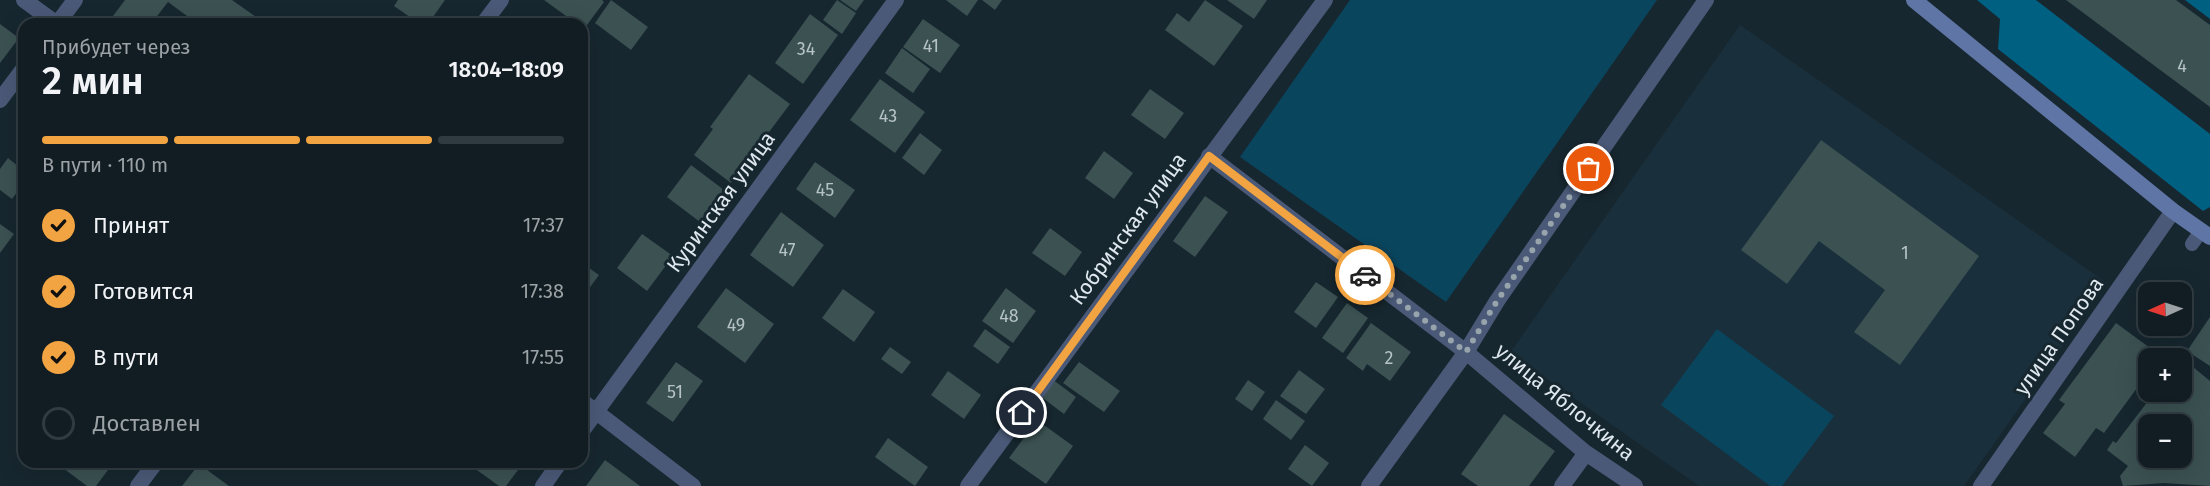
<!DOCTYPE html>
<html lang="ru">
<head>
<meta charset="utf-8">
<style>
  body { margin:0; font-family:"Fira Sans",sans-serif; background:#1e2a30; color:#f1f3f6; height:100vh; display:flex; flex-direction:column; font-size:22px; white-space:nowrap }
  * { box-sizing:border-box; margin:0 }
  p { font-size:20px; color:#9ca2a6 }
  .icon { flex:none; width:33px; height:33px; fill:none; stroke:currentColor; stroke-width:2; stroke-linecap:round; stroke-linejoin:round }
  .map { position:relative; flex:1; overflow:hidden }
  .details { position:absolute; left:18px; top:18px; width:570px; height:450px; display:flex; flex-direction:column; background:#111d23; border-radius:18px; box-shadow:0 6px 24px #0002,0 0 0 2px #303b41 }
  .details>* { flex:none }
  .needle { width:39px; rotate:267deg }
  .buttons { position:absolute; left:2138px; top:282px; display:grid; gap:12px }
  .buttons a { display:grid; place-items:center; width:54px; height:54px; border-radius:12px; background:#111d23; box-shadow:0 6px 24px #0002,0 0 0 2px #303b41; font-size:30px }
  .pin { position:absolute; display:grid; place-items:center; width:51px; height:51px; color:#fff; margin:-26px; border:3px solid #fff; border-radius:50%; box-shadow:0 2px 6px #0007 }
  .courier { position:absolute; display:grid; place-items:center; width:60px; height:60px; margin:-30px; border:4px solid #f3a442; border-radius:50%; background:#fff; color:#222; box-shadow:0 2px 8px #0007 }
  .headline em { font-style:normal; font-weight:600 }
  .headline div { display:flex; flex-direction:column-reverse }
  .headline { display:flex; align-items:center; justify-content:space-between; height:102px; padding:0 24px }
  h1 { font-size:39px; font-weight:600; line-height:45px }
  .bar { display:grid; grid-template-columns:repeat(4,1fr); gap:9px 6px; align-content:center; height:72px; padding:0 24px }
  .bar i { height:8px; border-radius:4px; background:#303b41 }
  .bar .active { background:#f3a442 }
  .bar p { grid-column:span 4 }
  ol { padding:0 24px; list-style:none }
  li { display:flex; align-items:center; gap:18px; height:66px }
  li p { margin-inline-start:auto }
  li .icon { padding:6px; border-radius:50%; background:#f3a442; color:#111; stroke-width:4 }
  li:last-child { color:#9ca2a6 }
  li i { width:33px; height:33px; border:3px solid #303b41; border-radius:50% }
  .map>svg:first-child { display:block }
</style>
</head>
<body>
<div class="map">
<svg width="2210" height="486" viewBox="0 0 2210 486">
  <rect width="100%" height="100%" fill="#17272f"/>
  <path fill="#19303c" d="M1740 25 2107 283 1964 486H1699L1510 353Z"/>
  <path fill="#0a455e" d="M1350 0H1657L1446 302 1240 157Z
    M1717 329 1834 416 1782 486H1770L1661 405Z"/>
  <path fill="#006082" d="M1977 0H2036L2210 134V207L2203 211 1998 49 2000 19Z
    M2185 0H2210V19Z"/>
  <path fill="#3b5152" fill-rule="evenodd" d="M125 0H232L263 22 198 24 168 2 151 24H124L113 16Z
    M398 0H445L428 24H420L394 6Z
    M544 0H602L604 2 584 29 582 24H577Z
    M611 0 648 27 631 50 595 23Z
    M837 0 856 13 842 34 823 20Z
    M840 0H864L856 11Z
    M946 0H978L967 16Z
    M982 0H1002L995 10Z
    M1205 0 1243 26 1214 66 1165 30 1177 13 1189 22Z
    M1227 0H1267L1254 19Z
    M2066 0H2176L2210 25V107Z
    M810 14 838 35 803 84 775 63Z
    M923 19 960 45 940 73 903 47Z
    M0 24 19 38 0 63Z
    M902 48 930 69 913 93 885 73Z
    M749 74 790 104 731 183 694 155 713 129 710 127Z
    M880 79 925 112 895 153 850 120Z
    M1150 89 1184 113 1165 139 1131 115Z
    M920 133 942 150 924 175 902 158Z
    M1821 140 1979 256 1900 365 1854 332 1885 290 1819 241 1787 284 1741 250Z
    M1104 151 1133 173 1114 199 1085 178Z
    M8 158 24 171V183L12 199 0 190V169Z
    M815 162 855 190 835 218 796 189Z
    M691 165 724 190 700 222 667 197Z
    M1205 196 1228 212 1195 257 1173 241Z
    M781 212 824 245 793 287 750 255Z
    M0 224 14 234 0 253Z
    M1050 228 1082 252 1065 276 1032 253Z
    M642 234 673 256 647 291 617 268Z
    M582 263 599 275 582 298Z
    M1316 282 1338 297 1316 328 1294 312Z
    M726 288 774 324 745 363 697 327Z
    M1006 288 1036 311 1013 343 982 321Z
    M843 289 875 312 854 342 822 318Z
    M1347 303 1368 318 1343 353 1322 338Z
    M2210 317V366L2187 351Z
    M1371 323 1411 352 1390 381 1367 364 1363 371 1346 358Z
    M2116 323 2161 356 2159 358H2148V373L2104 433 2096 428 2075 457 2043 433 2065 404 2059 400Z
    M985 329 1010 347 998 364 973 346Z
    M890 347 911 362 902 374 881 359Z
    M676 362 703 381 673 422 646 403Z
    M1079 362 1120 391 1104 412 1063 383Z
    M2193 367 2210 381V486L2164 483 2123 486 2120 476 2128 466 2107 450 2113 441 2116 443 2155 392H2181V370L2187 375ZM2148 424H2181V458H2148Z
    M1299 370 1325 389 1306 414 1280 396Z
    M948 371 981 395 964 419 931 395Z
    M1052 379 1076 397 1064 414 1040 396Z
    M1248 380 1265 392 1252 411 1235 399Z
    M1276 400 1305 421 1291 440 1263 419Z
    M1504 414 1555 451 1529 486H1478L1461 474Z
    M1037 420 1073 446 1046 484 1009 458Z
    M888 438 928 467 915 486 875 457Z
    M1305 445 1329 463 1312 486 1288 469Z
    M605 460 640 486H586Z
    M55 462H114L96 486H87Z
    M244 462H257L252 468Z
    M472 462H524L506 486H499L470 465Z
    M199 464 229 486H182Z"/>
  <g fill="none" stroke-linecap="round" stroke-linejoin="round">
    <path stroke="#4a5977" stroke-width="14" d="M2192 244 2201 231"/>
    <path stroke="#4a5977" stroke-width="16" d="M1981 486 2173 211"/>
    <path stroke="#4a5977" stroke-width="16" d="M24 0 57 24
      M57 24 75 0
      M483 24 501 0
      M0 100 24 68
      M1209 156 1466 352 1586 453 1635 486
      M582 401 693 486
      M582 431 896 0
      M138 486 156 462
      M543 486 560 462
      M968 486 1325 0
      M1369 486 1466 352 1497 301 1706 0
      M1562 486 1586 453"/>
    <path stroke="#5f75a5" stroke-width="16" d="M1914 0 2173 211 2210 237"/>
  </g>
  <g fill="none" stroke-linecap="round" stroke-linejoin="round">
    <path stroke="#98a4ab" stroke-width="6" stroke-dasharray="0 10.8" d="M1365 275 1466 352 1497 301 1589 169"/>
    <path stroke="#f3a442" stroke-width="8" d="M1022 413 1209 156 1365 275"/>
  </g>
  <g text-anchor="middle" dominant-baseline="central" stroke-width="6" stroke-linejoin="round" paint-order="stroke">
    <g font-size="18" fill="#b5c2c7">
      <text x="931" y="46">41</text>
      <text x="806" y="49">34</text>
      <text x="2182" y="66">4</text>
      <text x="888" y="116">43</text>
      <text x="825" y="190">45</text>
      <text x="787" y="250">47</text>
      <text x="1905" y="253">1</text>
      <text x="1009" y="316">48</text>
      <text x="736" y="325">49</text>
      <text x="1389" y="358">2</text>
      <text x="675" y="392">51</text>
    </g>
    <g font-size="21" fill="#dee8ee" stroke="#17272f">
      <text transform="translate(721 202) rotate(-54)">Куринская улица</text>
      <text transform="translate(1128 229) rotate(-54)">Кобринская улица</text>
      <text transform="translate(2059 336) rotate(-55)">улица Попова</text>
      <text transform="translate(1565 402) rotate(39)">улица Яблочкина</text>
    </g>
  </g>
</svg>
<div class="buttons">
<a><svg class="needle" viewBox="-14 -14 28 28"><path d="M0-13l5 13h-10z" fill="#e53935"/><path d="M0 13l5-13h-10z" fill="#9ca2a6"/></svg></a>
<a>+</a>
<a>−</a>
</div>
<div class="pin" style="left:1589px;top:169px;background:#ea580c"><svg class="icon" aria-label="bag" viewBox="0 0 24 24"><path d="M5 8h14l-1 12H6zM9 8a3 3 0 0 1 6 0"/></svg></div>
<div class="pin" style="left:1022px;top:413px;background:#1f2937"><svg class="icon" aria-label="home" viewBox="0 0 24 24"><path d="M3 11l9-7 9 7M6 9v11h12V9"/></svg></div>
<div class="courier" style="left:1365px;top:275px"><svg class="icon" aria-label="car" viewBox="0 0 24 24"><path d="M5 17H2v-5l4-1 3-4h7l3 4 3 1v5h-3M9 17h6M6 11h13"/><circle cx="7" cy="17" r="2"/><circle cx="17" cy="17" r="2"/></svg></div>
<section class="details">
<div class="headline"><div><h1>2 мин</h1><p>Прибудет через</p></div><em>18:04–18:09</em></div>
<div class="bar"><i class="active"></i><i class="active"></i><i class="active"></i><i></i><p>В пути · 110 m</p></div>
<ol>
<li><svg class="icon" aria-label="check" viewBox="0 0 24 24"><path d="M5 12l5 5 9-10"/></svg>Принят<p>17:37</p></li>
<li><svg class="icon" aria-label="check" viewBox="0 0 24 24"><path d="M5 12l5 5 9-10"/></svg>Готовится<p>17:38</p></li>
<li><svg class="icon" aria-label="check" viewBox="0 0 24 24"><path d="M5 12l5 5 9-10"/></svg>В пути<p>17:55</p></li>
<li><i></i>Доставлен</li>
</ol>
</section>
</div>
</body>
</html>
